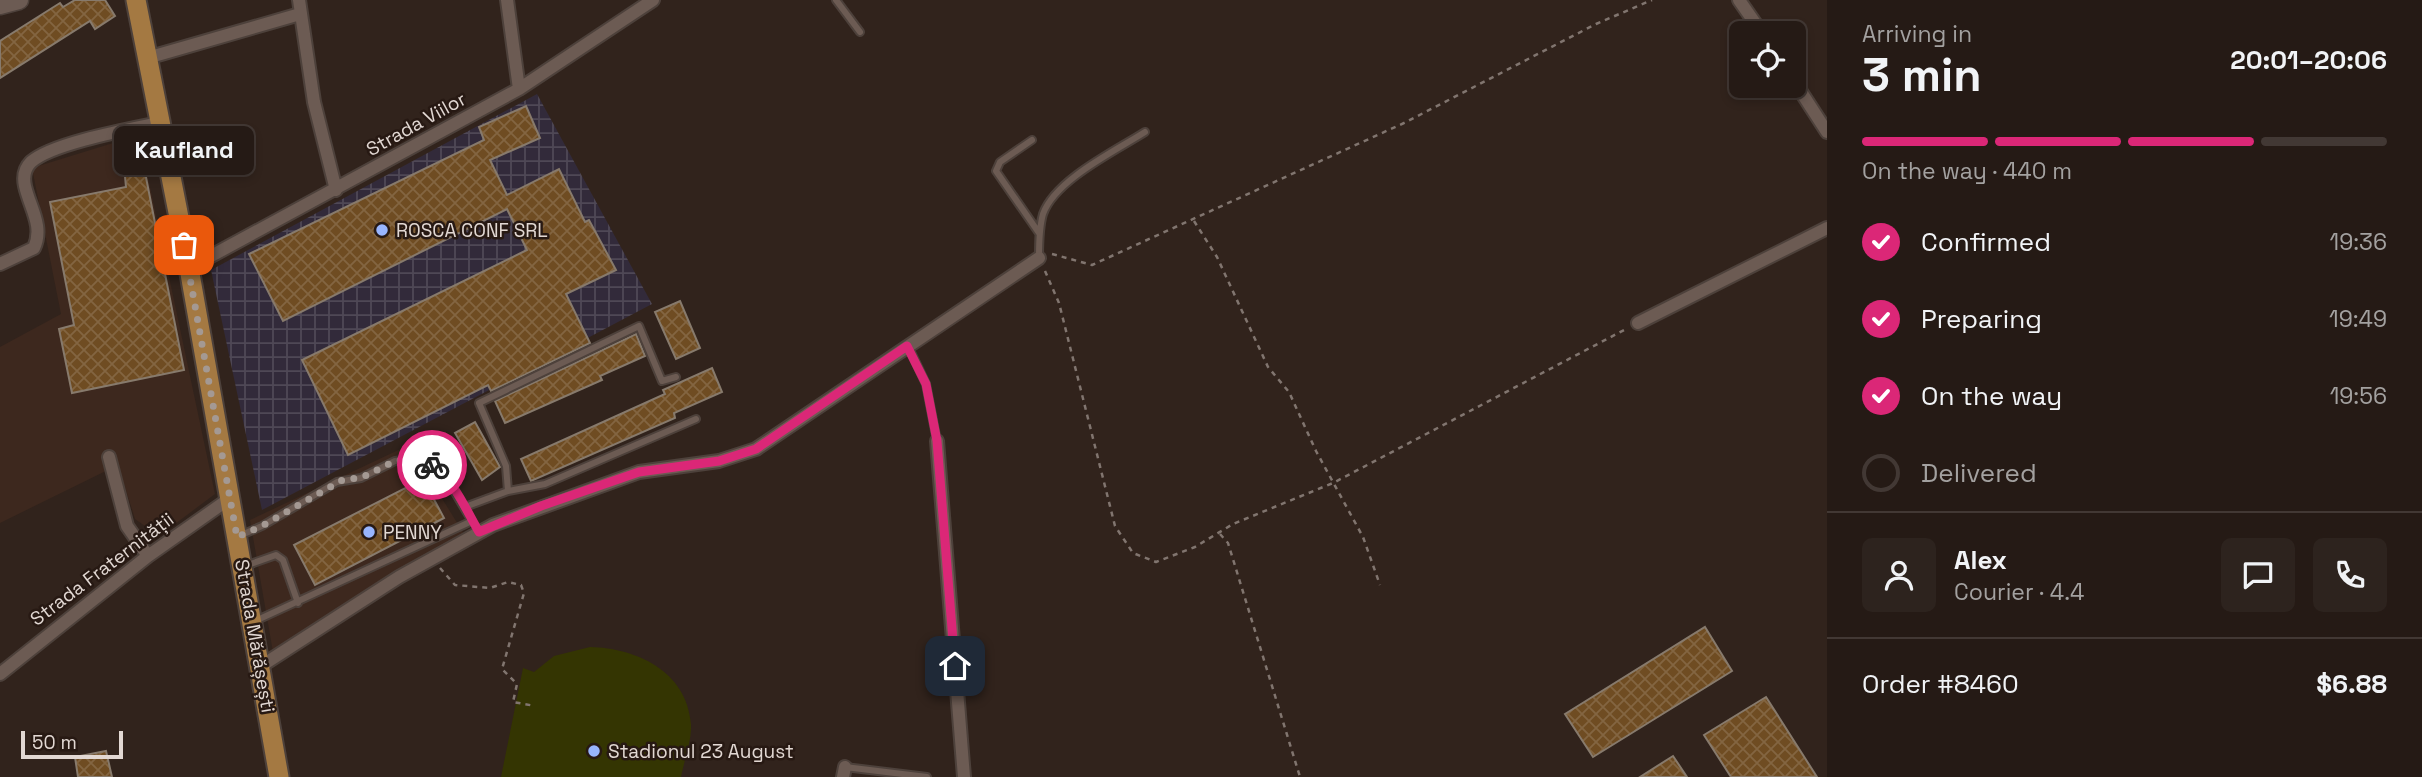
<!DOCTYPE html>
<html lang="en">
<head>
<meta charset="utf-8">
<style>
  body { margin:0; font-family:"Space Grotesk",sans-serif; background:#2d231e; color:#f1f3f6; height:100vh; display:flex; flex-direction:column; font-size:26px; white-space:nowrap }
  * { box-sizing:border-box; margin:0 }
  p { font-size:23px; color:#a3a1a0 }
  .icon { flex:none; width:38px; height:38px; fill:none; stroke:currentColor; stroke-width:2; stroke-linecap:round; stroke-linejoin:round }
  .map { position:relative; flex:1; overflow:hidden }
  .drawer { display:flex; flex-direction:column; background:#251a15; width:595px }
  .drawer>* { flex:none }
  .buttons { position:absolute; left:1729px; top:21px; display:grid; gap:14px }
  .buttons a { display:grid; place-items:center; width:77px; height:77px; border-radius:10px; background:#251a15; box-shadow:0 4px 10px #0003,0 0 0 2px #423834; font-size:35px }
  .scale { position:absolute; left:21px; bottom:18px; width:102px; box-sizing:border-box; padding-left:7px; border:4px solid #e2d8d3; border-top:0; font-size:19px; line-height:24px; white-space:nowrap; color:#e2d8d3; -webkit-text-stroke:5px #271913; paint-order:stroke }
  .pin { position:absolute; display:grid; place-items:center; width:60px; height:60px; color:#fff; margin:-30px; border-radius:14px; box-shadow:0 4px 10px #0006 }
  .courier { position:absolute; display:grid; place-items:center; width:70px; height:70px; margin:-35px; border:5px solid #db2777; border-radius:50%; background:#fff; color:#222; box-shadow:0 2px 9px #0007 }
  .bubble { position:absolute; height:49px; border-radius:10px; background:#251a15; box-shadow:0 4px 10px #0003,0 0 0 2px #423834; font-size:23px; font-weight:600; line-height:49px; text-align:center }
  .overview em { font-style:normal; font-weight:600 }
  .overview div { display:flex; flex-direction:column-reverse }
  .overview { display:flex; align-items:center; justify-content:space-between; height:119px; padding:0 35px }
  h1 { font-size:46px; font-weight:600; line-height:52px }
  .bar { display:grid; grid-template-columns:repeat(4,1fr); gap:10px 7px; align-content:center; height:84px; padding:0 35px }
  .bar i { height:9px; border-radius:5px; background:#423834 }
  .bar .active { background:#db2777 }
  .bar p { grid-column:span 4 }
  .line { display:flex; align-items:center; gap:18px; padding:0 35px; border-top:2px solid #423834 }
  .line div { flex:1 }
  .round { display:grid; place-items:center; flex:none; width:74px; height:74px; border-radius:10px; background:#2d231e }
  ol { padding:0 35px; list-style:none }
  li { display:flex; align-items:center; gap:21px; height:77px }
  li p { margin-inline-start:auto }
  li .icon { padding:7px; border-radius:50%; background:#db2777; color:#fff; stroke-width:4 }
  li:last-child { color:#a3a1a0 }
  li i { width:38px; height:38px; border:4px solid #423834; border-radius:50% }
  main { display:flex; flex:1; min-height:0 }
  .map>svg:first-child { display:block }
</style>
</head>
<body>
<main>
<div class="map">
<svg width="1827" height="777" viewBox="0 0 1827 777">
  <defs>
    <pattern id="industrial-grid" width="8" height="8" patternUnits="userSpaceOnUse" patternTransform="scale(1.75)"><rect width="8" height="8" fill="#322a3a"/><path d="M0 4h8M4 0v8" fill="none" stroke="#4f4856"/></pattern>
    <pattern id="building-cross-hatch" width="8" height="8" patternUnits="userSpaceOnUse" patternTransform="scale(1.75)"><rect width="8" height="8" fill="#6f4c22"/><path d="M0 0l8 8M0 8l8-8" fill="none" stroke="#836541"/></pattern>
  </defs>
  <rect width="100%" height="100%" fill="#31231c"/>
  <path fill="#3d281e" d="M139 135 215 494 159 536 135 519 118 465 0 523V347L61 314 32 168Z
    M409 445 464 534 273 652 250 520Z"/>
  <path fill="url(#industrial-grid)" d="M537 94 652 304 262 510 211 270Z"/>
  <path fill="#343502" d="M590 647C636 648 687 671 691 724 692 740 684 761 681 777H501L523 668 534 672 554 656Z"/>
  <path fill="url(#building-cross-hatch)" stroke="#877a6c" stroke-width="2" d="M75 0H105L115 16 95 29 90 21 0 78V41L60 3 63 7Z
    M526 106 540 138 490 160 507 195 559 169 585 222 589 220 616 270 566 294 590 343 491 391 488 385 348 455 302 360 527 250 507 209 283 321 249 254 484 140 479 127Z
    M141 152 184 370 72 393 59 329 74 325 50 202 126 187 123 156Z
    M680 301 700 348 676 359 655 312Z
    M636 334 645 356 600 376 602 380 505 423 495 401Z
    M712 368 722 392 674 413 675 418 531 481 521 459 665 394 663 390Z
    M475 422 500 467 482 480 455 433Z
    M423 479 444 518 315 585 294 545Z
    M1705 627 1732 671 1593 757 1565 714Z
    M1766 697 1817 777H1731L1704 735Z
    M106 751 112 777H78L75 757Z
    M1673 756 1687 777H1640Z"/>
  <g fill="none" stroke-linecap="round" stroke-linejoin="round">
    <g stroke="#4d413b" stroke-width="10">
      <path id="lane" d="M836 0 860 32
        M1032 140 1000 162 996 171 1039 233
        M1039 258C1039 243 1039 228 1043 214 1055 180 1115 151 1145 132
        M908 346 926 384 937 441
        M508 491 506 466 479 403 639 326 662 381 676 377
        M465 507 508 491 545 484 696 419
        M239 536 262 526 337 482 361 478 395 461 417 458 444 474 472 521 255 621
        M245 566 276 555 283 560 298 603
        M845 767 927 777"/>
    </g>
    <g stroke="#4d413b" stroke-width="16">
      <path id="street" d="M299 0 314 102 336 190
        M507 0 519 89
        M1739 0 1762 33
        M147 58 300 14
        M1794 81 1827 132
        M0 264 34 248C44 226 30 208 25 186 23 177 24 169 31 162 52 143 130 129 159 123
        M189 268 519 89 653 0
        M1638 323 1827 228
        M937 441 964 777
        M109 457 127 526 148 556
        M261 666 399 577 493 525 639 472 719 461 756 449 1039 258
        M0 674 148 556 229 499
        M843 777 845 767"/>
    </g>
    <g stroke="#4d413b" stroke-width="21">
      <path id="secondary" d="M0 5 19 0"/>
    </g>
    <g stroke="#4d413b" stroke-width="23">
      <path id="primary" d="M136 0 189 268 279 777"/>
    </g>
    <path stroke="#81756f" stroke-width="2.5" stroke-dasharray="5 5" stroke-linecap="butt" d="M1194 221 1217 257 1268 367 1289 392 1316 451 1363 537 1380 585
      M1052 254 1092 265 1404 123 1596 24 1652 0
      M1045 271 1059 303 1115 526 1133 553 1156 562 1195 547 1233 524 1333 483 1626 329
      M1220 534 1228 543 1300 777
      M440 568 455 585 490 588 508 582 521 585 524 593 502 669 517 684 513 702 535 706"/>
    <use href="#lane" stroke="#6c5b53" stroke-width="6"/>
    <use href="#street" stroke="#6c5b53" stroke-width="12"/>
    <use href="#secondary" stroke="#6c5b53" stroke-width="18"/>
    <use href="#primary" stroke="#a47942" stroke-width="19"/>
  </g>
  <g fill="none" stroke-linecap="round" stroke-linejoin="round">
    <path stroke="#a49993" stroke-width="7" stroke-dasharray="0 12.6" d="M184 245 237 537 262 526 344 479 361 478 395 461 417 458 432 465"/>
    <path stroke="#db2777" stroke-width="9" d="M432 465C455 482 465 508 479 532L541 506 639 472 719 461 756 449 907 346 926 384 937 441 955 666"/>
  </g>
  <g fill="#98b5fd" stroke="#271913" stroke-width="2.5">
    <circle cx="382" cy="230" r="7"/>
    <circle cx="369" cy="532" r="7"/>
    <circle cx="594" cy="751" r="7"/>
  </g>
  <g text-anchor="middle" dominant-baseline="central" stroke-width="5" stroke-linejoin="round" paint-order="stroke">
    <g font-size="19" fill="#e2d8d3" stroke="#271913">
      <text transform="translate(416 124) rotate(-29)">Strada Viilor</text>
      <text transform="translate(102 569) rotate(-37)">Strada Fraternității</text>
      <text transform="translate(255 636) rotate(80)">Strada Mărășești</text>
    </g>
    <g font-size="19" fill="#e2d8d3" stroke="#271913" text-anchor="start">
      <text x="396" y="230">ROSCA CONF SRL</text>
      <text x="383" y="532">PENNY</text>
      <text x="608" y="751">Stadionul 23 August</text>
    </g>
  </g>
</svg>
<div class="buttons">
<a><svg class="icon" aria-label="locate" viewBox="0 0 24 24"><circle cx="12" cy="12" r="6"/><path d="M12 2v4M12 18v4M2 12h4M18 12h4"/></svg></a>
</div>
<div class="scale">50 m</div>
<div class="pin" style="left:184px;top:245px;background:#ea580c"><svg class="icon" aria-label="bag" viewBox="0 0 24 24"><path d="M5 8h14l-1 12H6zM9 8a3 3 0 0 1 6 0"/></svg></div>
<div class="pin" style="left:955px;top:666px;background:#1f2937"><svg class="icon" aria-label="home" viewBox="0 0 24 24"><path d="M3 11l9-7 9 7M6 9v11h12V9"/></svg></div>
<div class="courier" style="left:432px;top:465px"><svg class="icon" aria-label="bike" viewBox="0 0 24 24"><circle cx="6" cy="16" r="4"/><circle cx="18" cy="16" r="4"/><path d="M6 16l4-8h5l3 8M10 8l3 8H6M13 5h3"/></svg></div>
<div class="bubble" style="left:114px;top:126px;width:140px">Kaufland</div>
</div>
<section class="drawer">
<div class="overview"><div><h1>3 min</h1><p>Arriving in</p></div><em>20:01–20:06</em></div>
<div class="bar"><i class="active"></i><i class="active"></i><i class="active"></i><i></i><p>On the way · 440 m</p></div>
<ol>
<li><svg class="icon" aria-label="check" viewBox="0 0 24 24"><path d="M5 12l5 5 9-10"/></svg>Confirmed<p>19:36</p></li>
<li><svg class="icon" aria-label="check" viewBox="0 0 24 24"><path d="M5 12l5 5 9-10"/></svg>Preparing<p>19:49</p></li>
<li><svg class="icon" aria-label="check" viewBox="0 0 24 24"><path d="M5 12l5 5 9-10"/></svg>On the way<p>19:56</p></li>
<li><i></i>Delivered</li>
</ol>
<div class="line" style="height:126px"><a class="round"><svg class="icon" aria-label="person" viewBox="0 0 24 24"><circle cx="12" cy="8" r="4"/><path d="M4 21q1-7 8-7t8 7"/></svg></a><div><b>Alex</b><p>Courier · 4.4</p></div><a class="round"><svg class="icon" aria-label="chat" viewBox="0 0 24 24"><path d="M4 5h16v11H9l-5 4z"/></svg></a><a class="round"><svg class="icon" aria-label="phone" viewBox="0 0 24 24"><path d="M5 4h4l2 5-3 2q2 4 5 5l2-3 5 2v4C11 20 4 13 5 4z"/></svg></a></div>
<div class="line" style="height:91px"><div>Order #8460</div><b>$6.88</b></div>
</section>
</main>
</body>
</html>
